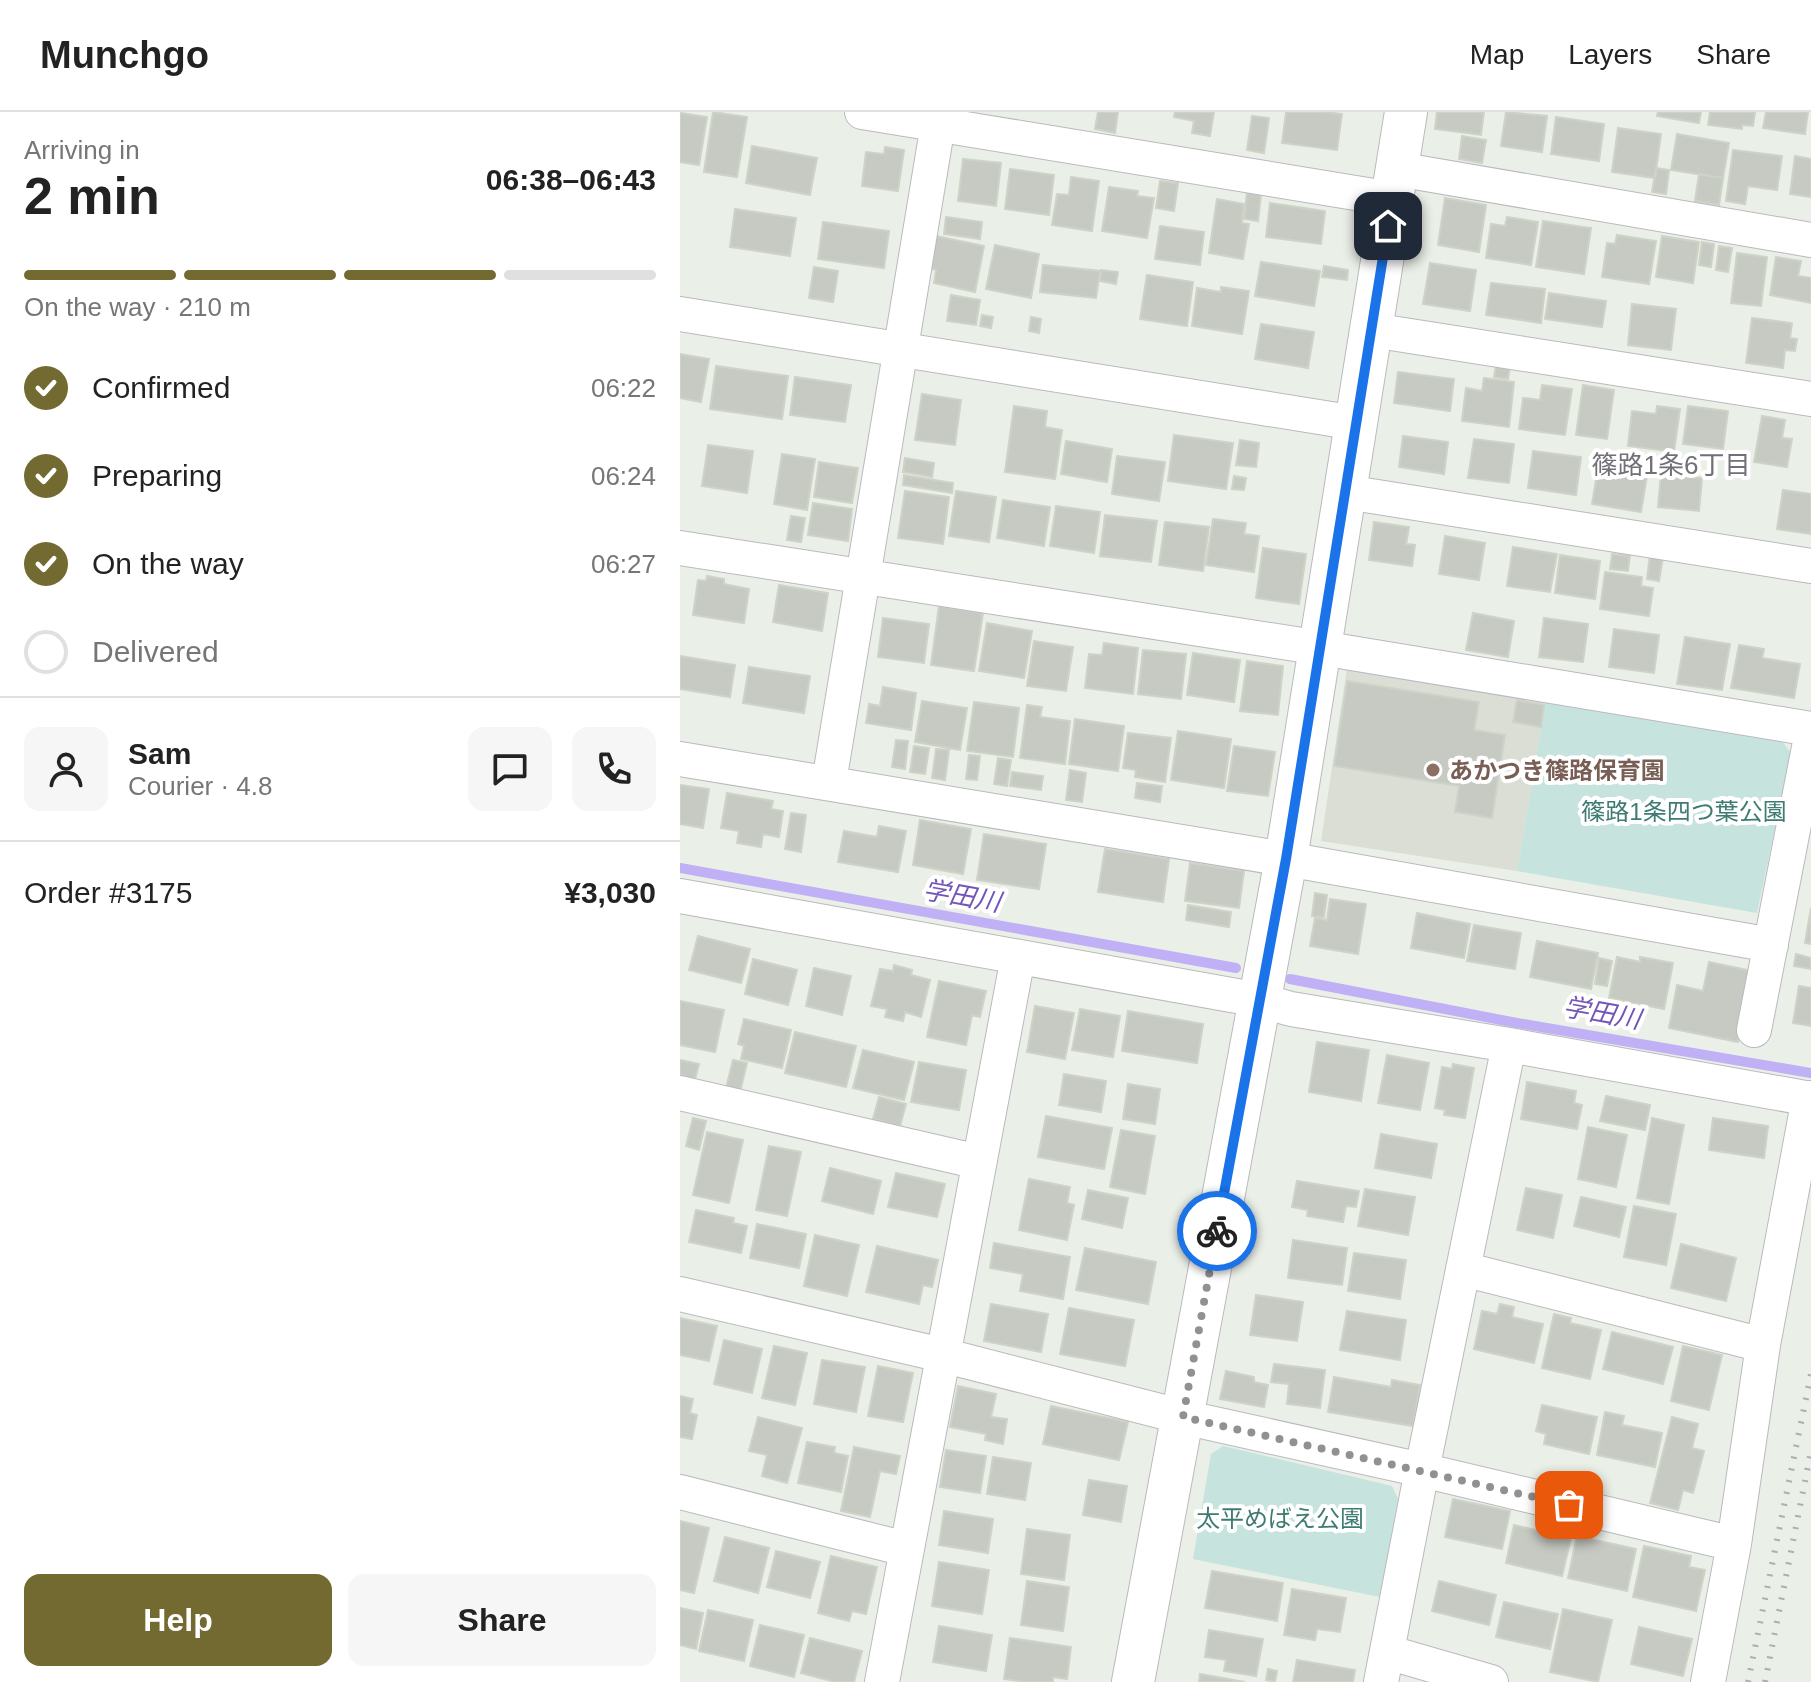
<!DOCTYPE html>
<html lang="en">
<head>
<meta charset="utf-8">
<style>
  body { margin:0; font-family:Helvetica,"Noto Sans JP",sans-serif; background:#f6f6f6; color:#222; height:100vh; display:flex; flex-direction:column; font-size:30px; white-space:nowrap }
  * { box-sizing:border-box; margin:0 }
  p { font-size:26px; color:#767676 }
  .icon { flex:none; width:44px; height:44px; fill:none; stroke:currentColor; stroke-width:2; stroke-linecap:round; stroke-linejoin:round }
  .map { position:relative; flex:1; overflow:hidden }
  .sheet { display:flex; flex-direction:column; background:#fff; width:680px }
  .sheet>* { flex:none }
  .pin { position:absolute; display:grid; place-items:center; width:68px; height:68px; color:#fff; margin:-34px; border-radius:16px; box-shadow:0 4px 12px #0006 }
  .courier { position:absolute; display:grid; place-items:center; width:80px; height:80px; margin:-40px; border:6px solid #1a73e8; border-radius:50%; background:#fff; color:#222; box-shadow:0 2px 10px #0007 }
  .summary em { font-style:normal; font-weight:800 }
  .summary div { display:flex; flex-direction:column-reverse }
  .summary { display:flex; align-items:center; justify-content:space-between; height:136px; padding:0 24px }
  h1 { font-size:52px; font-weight:800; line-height:60px }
  .bar { display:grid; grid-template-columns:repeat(4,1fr); gap:12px 8px; align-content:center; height:96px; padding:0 24px }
  .bar i { height:10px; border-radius:6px; background:#e0e0e0 }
  .bar .active { background:#736a32 }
  .bar p { grid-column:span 4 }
  .line { display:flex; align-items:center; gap:20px; padding:0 24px; border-top:2px solid #e0e0e0 }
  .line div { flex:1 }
  .round { display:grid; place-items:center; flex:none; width:84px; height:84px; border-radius:16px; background:#f6f6f6 }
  ol { padding:0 24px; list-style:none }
  li { display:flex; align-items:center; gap:24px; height:88px }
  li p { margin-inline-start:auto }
  li .icon { padding:8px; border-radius:50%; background:#736a32; color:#fff; stroke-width:4 }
  li:last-child { color:#767676 }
  li i { width:44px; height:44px; border:4px solid #e0e0e0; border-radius:50% }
  .primary-button { display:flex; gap:16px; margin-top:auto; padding:16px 24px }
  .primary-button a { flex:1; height:92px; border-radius:16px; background:#736a32; color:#fff; font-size:32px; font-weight:800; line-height:92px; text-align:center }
  .primary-button a+a { background:#f6f6f6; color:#222 }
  header { display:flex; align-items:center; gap:48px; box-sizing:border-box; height:112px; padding:0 40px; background:#fff; border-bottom:2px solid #e0e0e0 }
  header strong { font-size:38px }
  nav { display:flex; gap:44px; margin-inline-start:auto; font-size:28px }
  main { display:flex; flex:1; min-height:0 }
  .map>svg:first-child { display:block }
</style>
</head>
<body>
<header>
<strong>Munchgo</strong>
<nav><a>Map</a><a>Layers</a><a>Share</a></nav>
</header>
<main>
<section class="sheet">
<div class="summary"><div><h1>2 min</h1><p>Arriving in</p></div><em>06:38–06:43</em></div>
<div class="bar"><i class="active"></i><i class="active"></i><i class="active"></i><i></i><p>On the way · 210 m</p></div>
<ol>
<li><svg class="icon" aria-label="check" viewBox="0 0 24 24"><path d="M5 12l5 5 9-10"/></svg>Confirmed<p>06:22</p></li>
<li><svg class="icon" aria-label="check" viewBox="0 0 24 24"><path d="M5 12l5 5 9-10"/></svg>Preparing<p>06:24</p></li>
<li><svg class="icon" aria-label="check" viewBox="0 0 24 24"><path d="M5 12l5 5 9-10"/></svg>On the way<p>06:27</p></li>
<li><i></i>Delivered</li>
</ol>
<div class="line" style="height:144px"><a class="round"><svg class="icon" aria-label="person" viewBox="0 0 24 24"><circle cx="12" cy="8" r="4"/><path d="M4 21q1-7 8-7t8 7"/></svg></a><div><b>Sam</b><p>Courier · 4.8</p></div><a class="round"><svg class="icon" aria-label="chat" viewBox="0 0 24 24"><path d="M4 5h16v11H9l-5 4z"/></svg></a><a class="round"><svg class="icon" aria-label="phone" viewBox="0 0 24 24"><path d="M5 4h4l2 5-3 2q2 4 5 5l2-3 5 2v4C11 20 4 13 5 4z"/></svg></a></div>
<div class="line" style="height:104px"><div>Order #3175</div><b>¥3,030</b></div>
<div class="primary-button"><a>Help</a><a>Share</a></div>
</section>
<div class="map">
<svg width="1131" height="1570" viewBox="0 0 1131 1570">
  <rect width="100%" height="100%" fill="#eaefe7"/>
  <path fill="#daded5" d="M667 556 866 587 837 759 641 729Z"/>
  <path fill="#c6e3dd" d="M866 587 1098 624 1111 641 1077 801 837 759Z
    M543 1334 712 1374 718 1387 700 1485 513 1447 531 1342Z"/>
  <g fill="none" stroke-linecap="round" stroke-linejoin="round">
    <path stroke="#c0b0f5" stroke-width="10" d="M0 756 556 856
      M610 867 837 911 1131 961"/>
  </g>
  <path fill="#c7cac3" stroke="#cdd3c6" stroke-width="2" d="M33 0 67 5 57 65 24 60Z
    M418 0H438L435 21 415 17Z
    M495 0H534L530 24 512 21 514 9 494 5Z
    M606 0H645L662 2 657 38 602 31Z
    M757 0H804L801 23 755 17Z
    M826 0 867 4 862 40 821 34Z
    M978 0H1021L1019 11 977 4Z
    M1030 0H1075L1073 14 1062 13V17L1028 13Z
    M1086 0H1128L1125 22 1083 16Z
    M0 1 27 5 19 53 0 50Z
    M572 4 589 6 584 41 567 38Z
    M876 5 924 12 919 49 871 42Z
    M938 16 981 22 975 66 932 60Z
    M997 22 1049 31 1043 66 991 58Z
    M782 24 806 28 802 51 779 47Z
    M72 34 137 46 130 83 66 71Z
    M205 35 224 38 218 79 182 74 186 40 204 42Z
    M1053 38 1102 44 1097 78 1068 74 1065 92 1046 89Z
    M1115 44 1131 47V85L1110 82Z
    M283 47 321 51 316 94 278 89Z
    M976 56 989 58 986 82 972 80Z
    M330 57 374 63 369 103 325 97Z
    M1019 62 1043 66 1039 93 1015 89Z
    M391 65 419 69 412 119 372 113 377 82 389 83Z
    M480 69 498 71 494 99 476 96Z
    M429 75 458 79 457 84 474 86 467 126 422 119Z
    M567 80 581 82 578 109 564 107Z
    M765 86 806 93 799 140 758 133Z
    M537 87 564 92 562 111 569 112 563 147 529 141Z
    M590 91 645 99 641 132 586 125Z
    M55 97 116 106 110 144 50 135Z
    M266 105 302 110 300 127 264 122Z
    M827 105 858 110 851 153 806 146 811 112 825 114Z
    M863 109 911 116 904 162 856 155Z
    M143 110 209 119 204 156 138 147Z
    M480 114 524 120 520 153 475 147Z
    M937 123 976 129 969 172 922 165 927 131 935 132Z
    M256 124 304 134 295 180 254 171 256 158 249 156Z
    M982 124 1019 130 1013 171 976 165Z
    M1022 130 1034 132 1031 155 1019 153Z
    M315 133 359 142 351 186 306 177Z
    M1039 134 1052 136 1048 160 1036 158Z
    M1057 141 1087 145 1081 194 1051 191Z
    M1096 145 1121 149 1118 164 1131 166V191L1090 183Z
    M581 150 640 159 634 194 575 184Z
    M750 151 796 158 790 199 743 192Z
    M363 153 420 159 416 186 360 180Z
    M644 154 668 158 667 168 642 165Z
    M134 155 158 159 153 190 129 186Z
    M421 158 438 160 436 172 420 169Z
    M467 163 513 170 507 214 460 207Z
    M811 171 865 177 861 211 806 203Z
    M541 175 569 179 562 222 512 214 517 176 541 180Z
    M869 181 926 189 922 215 865 207Z
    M271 183 300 188 296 213 267 209Z
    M952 192 996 197 991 238 948 233Z
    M302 203 313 205 311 216 300 214Z
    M351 205 361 207 359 221 349 219Z
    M1072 206 1112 211 1110 226 1117 227 1115 239 1105 238 1103 256 1066 251Z
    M581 212 634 220 628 256 575 247Z
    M0 242 29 247 21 290 0 286Z
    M816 253 830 255 828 267 814 265Z
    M36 254 108 264 102 307 30 297Z
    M718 260 774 267 770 299 714 291Z
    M115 265 171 273 165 310 110 303Z
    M804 266 834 270 829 315 782 309 786 276 802 279Z
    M862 273 892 277 885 323 839 317 843 286 860 288Z
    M903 273 934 278 927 327 896 323Z
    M242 282 281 288 275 333 235 328Z
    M334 294 367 299 365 315 382 318 375 367 325 360Z
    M977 294 1000 297 994 340 948 334 952 299 976 302Z
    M1008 294 1048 299 1043 337 1003 332Z
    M1082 304 1105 308 1102 326 1112 327 1107 355 1074 350Z
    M494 323 553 331 546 377 488 369Z
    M723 324 768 330 764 362 719 355Z
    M794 327 834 332 829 371 788 366Z
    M560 328 579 331 576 355 556 353Z
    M386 329 432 337 427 370 381 362Z
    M28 333 73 339 67 381 22 374Z
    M853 339 901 345 896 383 848 376Z
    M102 342 135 347 127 398 94 392Z
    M437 344 485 350 479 389 432 382Z
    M920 344 969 352 961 400 912 392Z
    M225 346 254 351 252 365 223 360Z
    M139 350 178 356 172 391 134 385Z
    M981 362 1022 366 1019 399 978 395Z
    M224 363 273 371 272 381 223 373Z
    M554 364 566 366 564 378 552 377Z
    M1103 378 1131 382V422L1097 417Z
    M225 379 269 385 263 432 218 426Z
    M276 379 316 385 309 430 269 424Z
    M323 388 370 395 364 434 317 426Z
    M133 391 172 397 168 429 128 423Z
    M376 394 420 400 414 441 370 434Z
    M425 403 477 409 471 450 420 444Z
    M111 404 125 406 121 430 107 428Z
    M533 407 566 411 564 422 579 424 574 460 526 453Z
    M485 410 529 415 523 459 479 453Z
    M694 410 729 415 726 432 735 433 732 454 689 448Z
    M765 424 805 431 799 468 759 462Z
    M833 435 877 442 870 480 827 474Z
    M583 436 626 442 619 492 576 486Z
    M932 442 950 444 948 459 930 457Z
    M880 443 920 449 915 487 875 481Z
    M970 443 983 445 979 469 967 467Z
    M925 460 962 465 961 474 973 476 969 504 920 497Z
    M27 464 44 467V472L69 477 64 511 13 503 18 468 26 469Z
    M99 473 148 481 142 519 93 510Z
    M259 494 303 501 294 559 251 553Z
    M793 501 834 509 828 545 786 538Z
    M203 506 249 512 244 551 198 545Z
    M864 506 908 512 903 550 859 545Z
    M307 511 352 519 344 566 299 559Z
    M934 517 979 523 974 561 929 555Z
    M1005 525 1050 532 1042 578 997 572Z
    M354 529 393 535 386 579 347 574Z
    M424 531 458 536 453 582 405 576 409 542 422 543Z
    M1059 533 1084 537 1082 546 1120 552 1114 586 1051 576Z
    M463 538 506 542 501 587 458 582Z
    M513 541 560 548 554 590 507 583Z
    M0 544 55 553 50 585 0 577Z
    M567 549 603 554 598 603 560 599Z
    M69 555 130 564 124 601 63 591Z
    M667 569 799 590 794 618 825 623 812 706 775 700 779 674 654 654Z
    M203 575 236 581 231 618 186 611 189 592 200 594Z
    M837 588 864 593 861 615 833 610Z
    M242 589 287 596 280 638 235 630Z
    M294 590 339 596 333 645 287 639Z
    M347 593 362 595 360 605 390 609 385 652 340 646Z
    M395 607 444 614 438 659 389 652Z
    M498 619 551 627 544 676 491 668Z
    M448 621 491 626 485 670 455 665 456 658 443 656Z
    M216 628 228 629 225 657 212 655Z
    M234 634 249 636 245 662 230 660Z
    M554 634 595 640 588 684 547 679Z
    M256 637 269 638 265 668 252 666Z
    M289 643 300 644 297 668 286 667Z
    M318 646 331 648 327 674 314 672Z
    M390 658 406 661 402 690 386 688Z
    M332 660 363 664 361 678 330 674Z
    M457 671 482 674 480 690 455 686Z
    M0 673 29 677 23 716 0 712Z
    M47 681 93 689 91 697 103 699 99 725 83 722 81 735 57 731 59 719 41 716Z
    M111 701 126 703 121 740 105 737Z
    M240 708 291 717 283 762 233 753Z
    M199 714 226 719 218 760 158 750 164 719 197 725Z
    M304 722 366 732 359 777 297 768Z
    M425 737 489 747 483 790 418 780Z
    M510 751 564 759 559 796 505 789Z
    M635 781 647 783 644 805 632 804Z
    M650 787 686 792 678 842 630 834 635 806 647 808Z
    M508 793 551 800 549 815 506 808Z
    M1131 796V832L1125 831Z
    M737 801 790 812 784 846 731 836Z
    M794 813 841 821 835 857 787 849Z
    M18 824 70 837 61 871 9 858Z
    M857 829 918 841 911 877 850 865Z
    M1116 842 1131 846V857L1114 854Z
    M937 845 960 850V845L993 851 984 897 929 886Z
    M919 846 932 849 927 874 915 872Z
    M73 847 117 858 108 893 65 882Z
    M1029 850 1072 859 1058 930 989 916 997 873 1023 879Z
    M214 853 232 858 231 863 250 868 241 905 225 900 223 909 205 905 207 897 191 894 200 857 213 859Z
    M134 856 171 864 162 903 126 894Z
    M259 869 306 879 300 905 292 903 286 933 247 925Z
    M1119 874 1131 876V914L1113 911Z
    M0 889 44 898 35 940 0 933Z
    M355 894 394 901 385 947 347 940Z
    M400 897 440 904 433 945 392 938Z
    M448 899 523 912 517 951 442 939Z
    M64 907 111 918 102 956 61 947 64 934 58 932Z
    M115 920 176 934 166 975 105 961Z
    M637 930 689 938 681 989 629 980Z
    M183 938 234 950 224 988 173 976Z
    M707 943 749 951 740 998 698 991Z
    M0 948 19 952 15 967 0 963Z
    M53 948 67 951 60 980 46 976Z
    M239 950 286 958 279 998 231 990Z
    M773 952 794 956 785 1006 764 1003 765 998 755 996 762 955 772 957Z
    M384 962 426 969 421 1000 379 993Z
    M847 970 896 979 894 991 902 993 897 1017 841 1007Z
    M448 972 480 977 475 1012 443 1007Z
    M926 984 970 993 965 1018 920 1009Z
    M199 985 226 992 220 1014 193 1007Z
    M366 1004 432 1016 424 1057 358 1045Z
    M13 1006 26 1009 19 1038 6 1034Z
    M972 1006 1004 1013 989 1092 957 1086Z
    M1033 1006 1088 1014 1084 1046 1029 1038Z
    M908 1015 947 1023 936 1075 898 1067Z
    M441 1018 475 1024 465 1082 430 1075Z
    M27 1020 63 1028 49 1091 13 1083Z
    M701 1022 757 1032 751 1066 695 1056Z
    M89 1034 121 1040 107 1104 76 1098Z
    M150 1056 201 1069 193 1102 142 1089Z
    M216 1061 265 1072 257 1105 208 1095Z
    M349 1067 390 1075 387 1091 394 1093 387 1128 339 1118Z
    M617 1069 679 1079 676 1095 666 1094 663 1110 627 1104 628 1098 612 1095Z
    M846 1076 882 1083 873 1126 837 1118Z
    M685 1077 735 1085 728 1123 678 1114Z
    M408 1078 448 1086 442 1116 402 1107Z
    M901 1085 946 1095 939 1125 894 1114Z
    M954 1094 996 1102 986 1153 944 1145Z
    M16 1098 54 1106 53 1111 67 1114 61 1141 9 1130Z
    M77 1112 126 1122 119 1156 70 1146Z
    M135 1123 179 1133 167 1184 124 1174Z
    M613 1128 667 1136 662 1173 608 1166Z
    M314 1131 390 1145 383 1187 340 1179 343 1162 310 1156Z
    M1001 1132 1056 1146 1046 1189 991 1176Z
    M197 1134 258 1148 252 1175 243 1173 239 1192 186 1180Z
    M405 1136 476 1150 468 1192 396 1178Z
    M674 1141 726 1148 720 1187 668 1179Z
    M576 1183 623 1190 617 1229 570 1223Z
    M311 1192 368 1202 361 1240 304 1229Z
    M820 1192 834 1195 832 1205 863 1212 854 1251 794 1237 802 1199 817 1202Z
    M389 1196 454 1208 445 1254 380 1242Z
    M667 1199 726 1208 720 1248 660 1238Z
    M874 1202 891 1206 890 1211 921 1218 910 1267 862 1256Z
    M0 1206 37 1214 29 1249 0 1243Z
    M932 1220 993 1235 983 1272 923 1257Z
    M44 1228 82 1237 72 1281 34 1272Z
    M94 1234 127 1241 115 1293 82 1286Z
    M1003 1234 1042 1243 1029 1298 991 1289Z
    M142 1248 185 1255 176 1300 134 1292Z
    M594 1252 645 1258 640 1296 607 1292 609 1272 591 1270Z
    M198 1254 233 1261 223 1310 188 1304Z
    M546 1259 574 1265V1270L588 1273 584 1295 540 1287Z
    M654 1265 711 1275 712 1268 740 1273 733 1314 648 1300Z
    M278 1274 316 1282 311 1305 327 1307 323 1332 305 1328 306 1322 270 1315Z
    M0 1284 13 1287 10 1301 17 1303 12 1327 0 1325Z
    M862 1293 917 1305 909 1342 864 1332 866 1322 856 1319Z
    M371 1294 448 1310 439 1348 363 1332Z
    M925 1300 944 1304 942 1313 982 1321 975 1355 917 1343Z
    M78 1305 122 1316 107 1371 82 1364 87 1343 69 1339Z
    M992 1305 1018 1312 1012 1336 1024 1339 1013 1381 1003 1378 998 1398 970 1391Z
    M127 1330 155 1335 154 1341 168 1344 161 1380 118 1371Z
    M174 1335 220 1344 216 1362 200 1359 190 1405 161 1399Z
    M266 1338 306 1344 300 1381 260 1375Z
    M313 1345 351 1351 345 1388 307 1382Z
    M409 1368 447 1374 441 1410 403 1403Z
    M773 1387 830 1399 822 1437 765 1425Z
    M264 1399 313 1407 308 1441 259 1433Z
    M0 1409 29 1416 14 1481 0 1478Z
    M834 1413 891 1426 882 1464 826 1451Z
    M347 1417 390 1423 384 1468 341 1462Z
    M897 1424 956 1437 947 1479 888 1466Z
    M45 1425 89 1436 78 1481 34 1469Z
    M964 1434 1011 1444 1009 1455 1025 1458 1016 1499 953 1485Z
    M96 1439 140 1450 130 1486 87 1475Z
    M151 1444 197 1455 186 1502 172 1499 169 1509 138 1501Z
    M259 1450 309 1458 302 1502 252 1494Z
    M532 1459 603 1471 597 1509 525 1496Z
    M347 1469 389 1475 383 1519 341 1513Z
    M759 1469 816 1483 809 1513 752 1499Z
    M612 1477 666 1486 660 1520 637 1517 635 1528 604 1523Z
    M824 1490 878 1502 870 1537 816 1525Z
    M0 1496 23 1501 16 1537 0 1533Z
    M883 1497 932 1508 918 1570 870 1560Z
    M28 1498 73 1508 64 1549 19 1539Z
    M80 1513 124 1523 114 1565 70 1554Z
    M259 1514 312 1523 306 1559 253 1550Z
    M959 1515 1012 1527 1003 1564 951 1552Z
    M529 1518 583 1527 576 1564 544 1559 546 1548 525 1545Z
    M130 1526 182 1539 174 1570H155L121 1561Z
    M330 1526 391 1535 387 1567 373 1565V1570H346L324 1567Z
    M617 1548 675 1558 673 1570H613Z
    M588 1557 597 1559 595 1570 586 1568Z
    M520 1562 565 1570H519Z"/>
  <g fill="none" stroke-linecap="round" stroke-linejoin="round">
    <g stroke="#bbb9bf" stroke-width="36">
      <path id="minor" d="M182 0 712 87
        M717 57 1131 128
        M0 202 676 311
        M692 218 1131 287
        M666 380 1131 454
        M0 436 641 536 1131 617
        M0 647 629 751 1091 833
        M149 670 260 0
        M0 784 579 888 611 897 829 933 1131 987
        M1074 918 1131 625
        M0 981 299 1050
        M783 1157 1083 1233
        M0 1182 262 1243 503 1305 742 1358 1054 1432
        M0 1380 226 1437
        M707 1540 811 1570
        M202 1570 338 845
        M701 1570 742 1358 829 933
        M1028 1570 1054 1432 1083 1233 1129 986"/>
    </g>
    <g stroke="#bbb9bf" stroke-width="44">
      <path id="tertiary" d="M453 1570 606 747 726 0"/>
    </g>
    <use href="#minor" stroke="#fff" stroke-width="34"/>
    <use href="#tertiary" stroke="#fff" stroke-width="42"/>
    <path stroke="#afaeaf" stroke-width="6" stroke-dasharray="2 10" stroke-linecap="butt" d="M1068 1570 1131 1262
      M1085 1570 1131 1339"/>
  </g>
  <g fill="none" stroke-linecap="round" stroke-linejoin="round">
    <path stroke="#919192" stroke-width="8" stroke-dasharray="0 14.4" d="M537 1119 503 1305 889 1393"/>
    <path stroke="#1a73e8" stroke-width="10" d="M537 1119 606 747 708 114"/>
  </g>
  <circle fill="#8d6e63" stroke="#fff" stroke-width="3" cx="753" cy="658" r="8"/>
  <g text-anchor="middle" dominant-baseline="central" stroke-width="8" stroke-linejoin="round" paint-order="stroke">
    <g font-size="24" font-weight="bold" fill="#785e54" stroke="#fff" text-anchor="start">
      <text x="769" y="658">あかつき篠路保育園</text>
    </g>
    <g font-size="24" fill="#3e7c73" stroke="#fff">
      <text x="1004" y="699">篠路1条四つ葉公園</text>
      <text x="600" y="1406">太平めばえ公園</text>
    </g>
    <g font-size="26" fill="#726f77" stroke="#fff">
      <text x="991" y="353">篠路1条6丁目</text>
    </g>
    <g font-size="26" font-style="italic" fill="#7355b7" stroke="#fff">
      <text transform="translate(282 784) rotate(10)">学田川</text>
      <text transform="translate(922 901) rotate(10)">学田川</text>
    </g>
  </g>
</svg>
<div class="pin" style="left:889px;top:1393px;background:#ea580c"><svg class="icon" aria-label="bag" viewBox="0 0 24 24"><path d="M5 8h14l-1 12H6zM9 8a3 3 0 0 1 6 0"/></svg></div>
<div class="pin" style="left:708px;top:114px;background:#1f2937"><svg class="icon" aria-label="home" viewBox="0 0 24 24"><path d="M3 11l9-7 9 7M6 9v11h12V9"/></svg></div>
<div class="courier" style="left:537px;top:1119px"><svg class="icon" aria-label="bike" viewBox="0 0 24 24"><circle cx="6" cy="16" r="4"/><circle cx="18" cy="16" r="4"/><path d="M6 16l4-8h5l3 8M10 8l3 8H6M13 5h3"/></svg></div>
</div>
</main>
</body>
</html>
